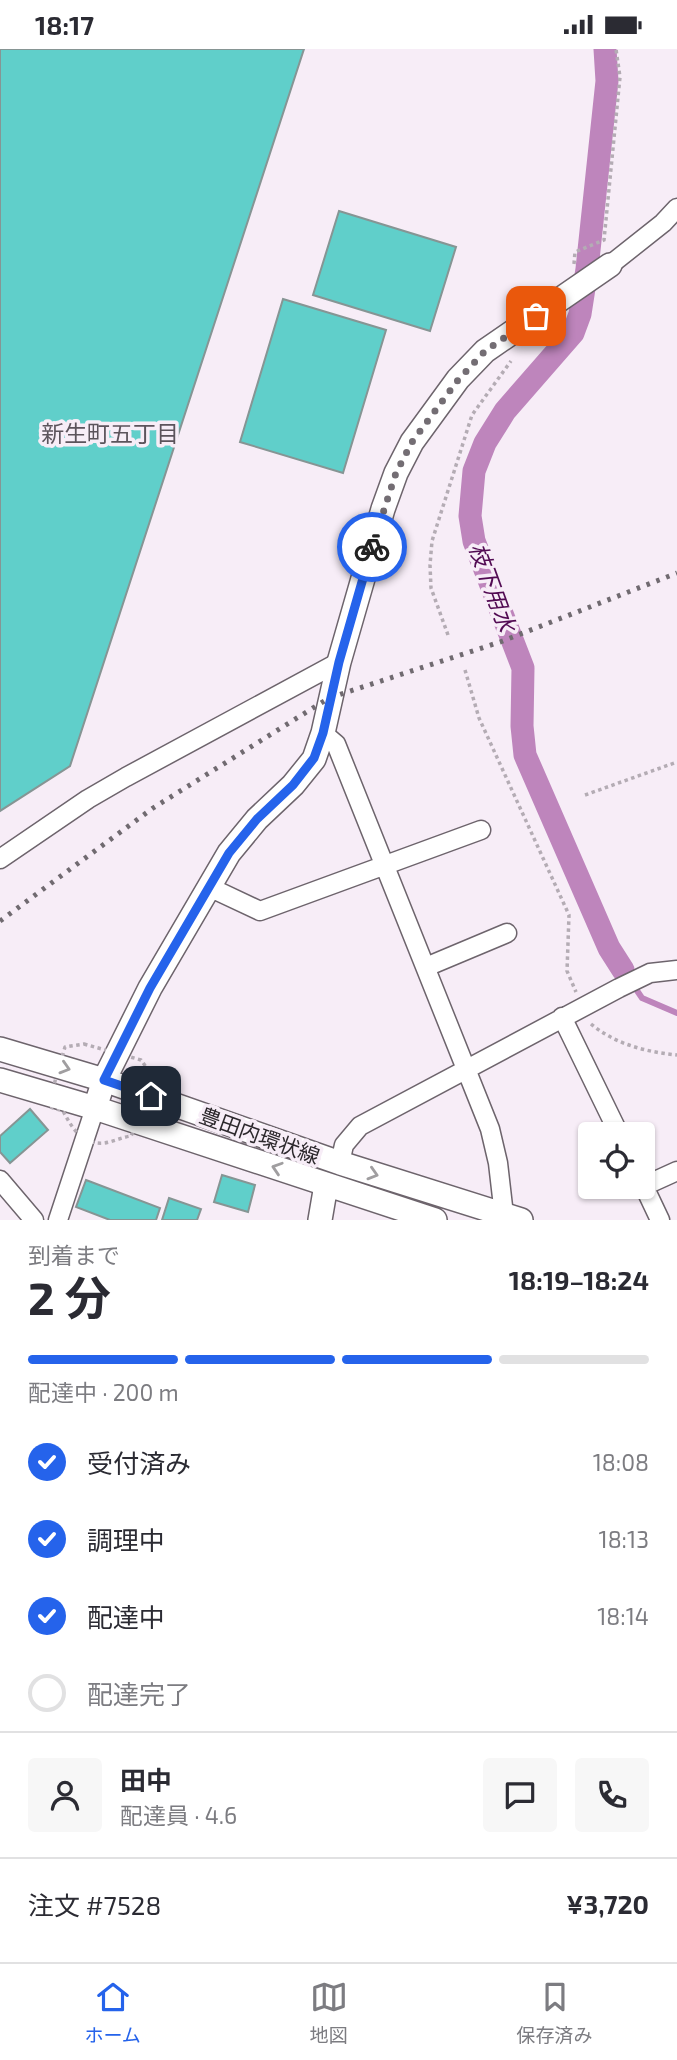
<!DOCTYPE html>
<html lang="ja">
<head>
<meta charset="utf-8">
<style>
  body { margin:0; font-family:"Exo 2","Noto Sans JP",sans-serif; background:#f7f7f7; color:#2b2b33; height:100vh; display:flex; flex-direction:column; font-size:26px; white-space:nowrap }
  * { box-sizing:border-box; margin:0 }
  p { font-size:23px; color:#7c7c81 }
  .icon { flex:none; width:38px; height:38px; fill:none; stroke:currentColor; stroke-width:2; stroke-linecap:round; stroke-linejoin:round }
  .map { position:relative; height:1171px; overflow:hidden }
  .details { display:flex; flex-direction:column; background:#fff; flex:1 }
  .details>* { flex:none }
  .buttons { position:absolute; left:578px; top:1073px; display:grid; gap:14px }
  .buttons a { display:grid; place-items:center; width:77px; height:77px; border-radius:7px; background:#fff; box-shadow:0 2px 5px #0004; font-size:35px }
  .pin { position:absolute; display:grid; place-items:center; width:60px; height:60px; color:#fff; margin:-30px; border-radius:14px; box-shadow:0 4px 10px #0006 }
  .courier { position:absolute; display:grid; place-items:center; width:70px; height:70px; margin:-35px; border:5px solid #2563eb; border-radius:50%; background:#fff; color:#222; box-shadow:0 2px 9px #0007 }
  .head em { font-style:normal; font-weight:700 }
  .head div { display:flex; flex-direction:column-reverse }
  .head { display:flex; align-items:center; justify-content:space-between; height:119px; padding:0 28px }
  h1 { font-size:46px; font-weight:700; line-height:52px }
  .bar { display:grid; grid-template-columns:repeat(4,1fr); gap:10px 7px; align-content:center; height:84px; padding:0 28px }
  .bar i { height:9px; border-radius:5px; background:#e1e1e2 }
  .bar .active { background:#2563eb }
  .bar p { grid-column:span 4 }
  .line { display:flex; align-items:center; gap:18px; padding:0 28px; border-top:2px solid #e1e1e2 }
  .line div { flex:1 }
  .round { display:grid; place-items:center; flex:none; width:74px; height:74px; border-radius:7px; background:#f7f7f7 }
  ol { padding:0 28px; list-style:none }
  li { display:flex; align-items:center; gap:21px; height:77px }
  li p { margin-inline-start:auto }
  li .icon { padding:7px; border-radius:50%; background:#2563eb; color:#fff; stroke-width:4 }
  li:last-child { color:#7c7c81 }
  li i { width:38px; height:38px; border:4px solid #e1e1e2; border-radius:50% }
  .status { display:flex; justify-content:space-between; align-items:center; height:49px; padding:0 35px; background:#fff; direction:ltr }
  .status svg { height:19px; fill:currentColor }
  .tab-bar { display:flex; justify-content:space-around; align-items:center; height:98px; border-top:2px solid #e1e1e2; background:#fff; font-size:19px; color:#7c7c81 }
  .tab-bar a { display:grid; justify-items:center; gap:4px }
  .tab-bar .active { color:#2563eb }
  .map>svg:first-child { display:block }
</style>
</head>
<body>
<div class="status"><b>18:17</b><svg viewBox="0 0 49 12"><path d="M0 12V9h3v3zM5 12V6h3v6zM10 12V3h3v9zM15 12V0h3v12zM26 1h20v11H26zM47 4h2v5h-2z"/></svg></div>
<div class="map">
<svg width="677" height="1171" viewBox="0 0 677 1171">
  <rect width="100%" height="100%" fill="#f7edf7"/>
  <g fill="none" stroke-linecap="round" stroke-linejoin="round">
    <path stroke="#be85bc" stroke-width="6" d="M623 921 642 949 677 964"/>
    <path stroke="#be85bc" stroke-width="23" d="M605 0 607 32 587 220 580 265 573 284 505 362 485 394 474 422 470 467 474 492 523 619 522 677 525 706 609 899 623 921"/>
  </g>
  <path fill="#60cfca" stroke="#869594" stroke-width="2" d="M0 0H304L70 717 0 762Z
    M339 162 456 198 430 282 313 246Z
    M283 250 386 281 343 424 240 393Z
    M30 1060 48 1081 10 1114 0 1103V1087Z
    M222 1126 255 1136 248 1163 214 1153Z
    M86 1131 160 1159 156 1171H110L76 1158Z
    M169 1149 201 1160 197 1171H162Z"/>
  <g fill="none" stroke-linecap="round" stroke-linejoin="round">
    <g stroke="#6d646c" stroke-width="21">
      <path id="minor" d="M610 216 663 174 677 159
        M323 684 336 695 490 1080 498 1114 504 1166
        M0 810 88 750 126 728 339 613
        M209 838 260 862 481 781
        M426 918 507 884
        M562 968 619 1085
        M340 1114 344 1096 360 1077 619 939 650 924 677 921
        M0 1131 34 1171
        M642 1133 660 1171
        M644 1137 677 1122
        M58 1171 95 1059"/>
    </g>
    <g stroke="#6d646c" stroke-width="26">
      <path id="tertiary" d="M0 1000 104 1031 340 1114 521 1171
        M0 1031 95 1059 435 1171
        M95 1059 104 1031 150 939 229 804 257 770 293 736 314 710 323 684 339 613 383 460 396 424 412 393 458 330 485 302 610 216
        M320 1171 326 1136"/>
    </g>
    <path stroke="#b4acb4" stroke-width="3.5" stroke-dasharray="3.5 3.5" stroke-linecap="butt" d="M574 215 575 203 604 191 620 28 616 0
      M448 586 431 539 430 516 432 492 472 366 511 312
      M465 621 479 669 569 866 567 922 576 943
      M585 746 677 713
      M591 975C615 995 646 1003 677 1006
      M84 995 141 1011 154 1029 151 1047 131 1087C123 1088 112 1093 104 1094 82 1096 72 1079 63 1062L50 1058 51 1046 65 998Z"/>
    <use href="#minor" stroke="#fff" stroke-width="18"/>
    <use href="#tertiary" stroke="#fff" stroke-width="23"/>
    <path stroke="#706a70" stroke-width="5" stroke-dasharray="3.5 7" stroke-linecap="butt" d="M0 872 153 759 329 649 500 593 677 524"/>
  </g>
  <defs><path id="oneway-chevron" d="M-2-3.5L2.5 0L-2 3.5" fill="none" stroke-width="1.6" stroke-linecap="round" stroke-linejoin="round" transform="scale(1.75)"/></defs>
  <g stroke="#a09ea0">
    <use href="#oneway-chevron" transform="translate(65 1019) rotate(17)"/>
    <use href="#oneway-chevron" transform="translate(277 1119) rotate(-162)"/>
    <use href="#oneway-chevron" transform="translate(373 1125) rotate(17)"/>
  </g>
  <g fill="none" stroke-linecap="round" stroke-linejoin="round">
    <path stroke="#736d73" stroke-width="7" stroke-dasharray="0 12.6" d="M372 498 396 424 412 393 458 331 485 302 536 267"/>
    <path stroke="#2563eb" stroke-width="9" d="M151 1047 104 1031 150 939 229 804 257 770 293 736 314 709 323 684 339 613 372 498"/>
  </g>
  <g text-anchor="middle" dominant-baseline="central" stroke-width="7" stroke-linejoin="round" paint-order="stroke">
    <g font-size="21" fill="#2c282c" stroke="#f7edf7">
      <text transform="translate(260 1086) rotate(20)">豊田内環状線</text>
    </g>
    <g font-size="23" fill="#5c545c" stroke="#f7edf7">
      <text x="110" y="384">新生町五丁目</text>
    </g>
    <g font-size="23" font-style="italic" fill="#520b53" stroke="#f7edf7">
      <text transform="translate(493 538) rotate(70)">枝下用水</text>
    </g>
  </g>
</svg>
<div class="buttons">
<a><svg class="icon" aria-label="locate" viewBox="0 0 24 24"><circle cx="12" cy="12" r="6"/><path d="M12 2v4M12 18v4M2 12h4M18 12h4"/></svg></a>
</div>
<div class="pin" style="left:536px;top:267px;background:#ea580c"><svg class="icon" aria-label="bag" viewBox="0 0 24 24"><path d="M5 8h14l-1 12H6zM9 8a3 3 0 0 1 6 0"/></svg></div>
<div class="pin" style="left:151px;top:1047px;background:#1f2937"><svg class="icon" aria-label="home" viewBox="0 0 24 24"><path d="M3 11l9-7 9 7M6 9v11h12V9"/></svg></div>
<div class="courier" style="left:372px;top:498px"><svg class="icon" aria-label="bike" viewBox="0 0 24 24"><circle cx="6" cy="16" r="4"/><circle cx="18" cy="16" r="4"/><path d="M6 16l4-8h5l3 8M10 8l3 8H6M13 5h3"/></svg></div>
</div>
<section class="details">
<div class="head"><div><h1>2 分</h1><p>到着まで</p></div><em>18:19–18:24</em></div>
<div class="bar"><i class="active"></i><i class="active"></i><i class="active"></i><i></i><p>配達中 · 200 m</p></div>
<ol>
<li><svg class="icon" aria-label="check" viewBox="0 0 24 24"><path d="M5 12l5 5 9-10"/></svg>受付済み<p>18:08</p></li>
<li><svg class="icon" aria-label="check" viewBox="0 0 24 24"><path d="M5 12l5 5 9-10"/></svg>調理中<p>18:13</p></li>
<li><svg class="icon" aria-label="check" viewBox="0 0 24 24"><path d="M5 12l5 5 9-10"/></svg>配達中<p>18:14</p></li>
<li><i></i>配達完了</li>
</ol>
<div class="line" style="height:126px"><a class="round"><svg class="icon" aria-label="person" viewBox="0 0 24 24"><circle cx="12" cy="8" r="4"/><path d="M4 21q1-7 8-7t8 7"/></svg></a><div><b>田中</b><p>配達員 · 4.6</p></div><a class="round"><svg class="icon" aria-label="chat" viewBox="0 0 24 24"><path d="M4 5h16v11H9l-5 4z"/></svg></a><a class="round"><svg class="icon" aria-label="phone" viewBox="0 0 24 24"><path d="M5 4h4l2 5-3 2q2 4 5 5l2-3 5 2v4C11 20 4 13 5 4z"/></svg></a></div>
<div class="line" style="height:91px"><div>注文 #7528</div><b>¥3,720</b></div>
</section>
<nav class="tab-bar">
<a class="active"><svg class="icon" aria-label="home" viewBox="0 0 24 24"><path d="M3 11l9-7 9 7M6 9v11h12V9"/></svg>ホーム</a>
<a><svg class="icon" aria-label="map" viewBox="0 0 24 24"><path d="M3 6l6-2 6 2 6-2v14l-6 2-6-2-6 2zM9 4v14M15 6v14"/></svg>地図</a>
<a><svg class="icon" aria-label="saved" viewBox="0 0 24 24"><path d="M7 4h10v16l-5-4-5 4z"/></svg>保存済み</a>
</nav>
</body>
</html>
